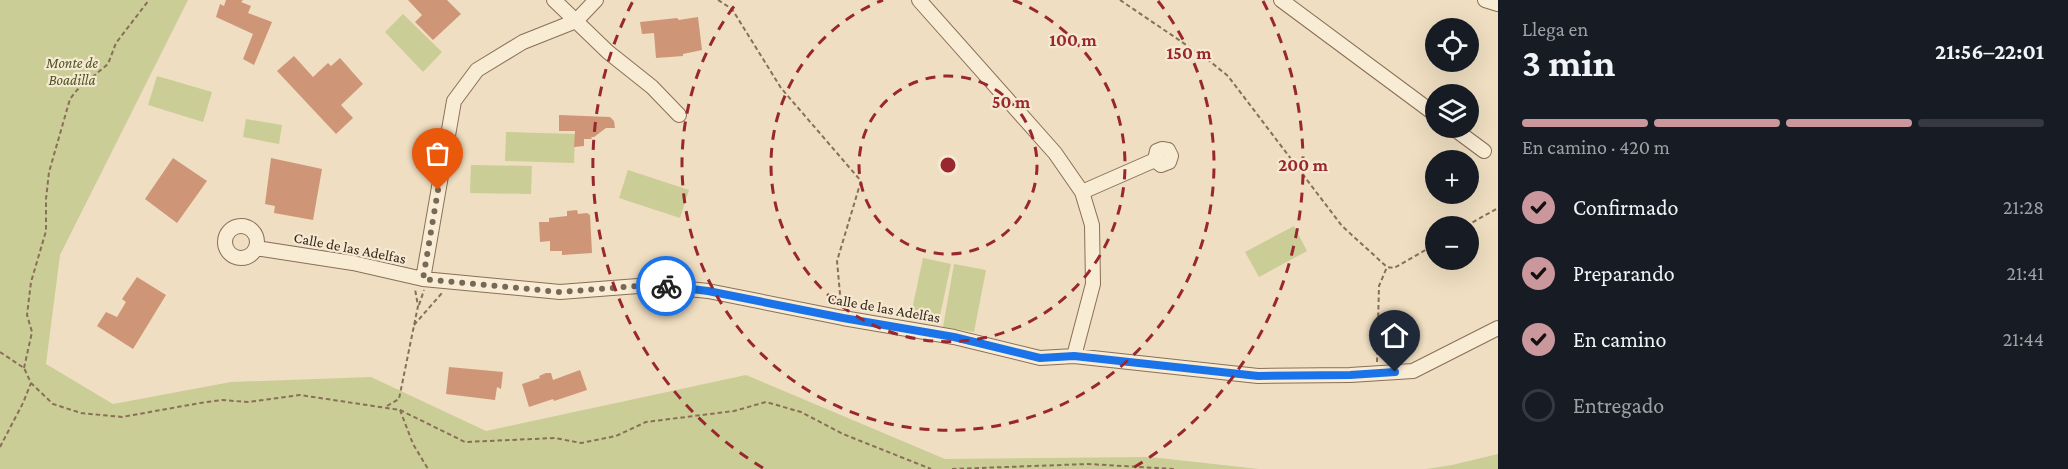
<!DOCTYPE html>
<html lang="es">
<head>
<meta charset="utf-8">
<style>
  body { margin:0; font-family:"Crimson Pro",serif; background:#242831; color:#f1f3f6; height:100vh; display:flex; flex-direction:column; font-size:22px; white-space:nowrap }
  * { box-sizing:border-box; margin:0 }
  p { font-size:20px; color:#9ea1a6 }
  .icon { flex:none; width:33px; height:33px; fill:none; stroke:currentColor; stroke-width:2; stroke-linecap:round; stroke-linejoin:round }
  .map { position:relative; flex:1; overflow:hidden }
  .panel { display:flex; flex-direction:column; background:#171b24; width:570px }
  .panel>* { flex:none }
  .tools { position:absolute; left:1425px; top:18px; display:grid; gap:12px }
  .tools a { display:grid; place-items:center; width:54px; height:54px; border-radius:50%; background:#171b24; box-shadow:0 6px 24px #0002; font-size:30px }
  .pin { position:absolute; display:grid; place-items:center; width:51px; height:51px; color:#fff; margin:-62px -26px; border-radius:50% 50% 50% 0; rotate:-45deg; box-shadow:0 0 6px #0007 }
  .pin .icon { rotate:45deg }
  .courier { position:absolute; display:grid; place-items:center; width:60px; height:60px; margin:-30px; border:4px solid #1a73e8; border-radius:50%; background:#fff; color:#222; box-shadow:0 2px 8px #0007 }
  .summary em { font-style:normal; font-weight:700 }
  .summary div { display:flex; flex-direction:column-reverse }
  .summary { display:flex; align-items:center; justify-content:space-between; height:102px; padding:0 24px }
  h1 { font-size:39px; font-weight:700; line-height:45px }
  .bar { display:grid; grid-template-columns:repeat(4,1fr); gap:9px 6px; align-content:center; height:72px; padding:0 24px }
  .bar i { height:8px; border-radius:4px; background:#363941 }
  .bar .selected { background:#c9979c }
  .bar p { grid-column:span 4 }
  ol { padding:0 24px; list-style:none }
  li { display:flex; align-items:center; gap:18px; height:66px }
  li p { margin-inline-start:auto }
  li .icon { padding:6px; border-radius:50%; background:#c9979c; color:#111; stroke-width:4 }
  li:last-child { color:#9ea1a6 }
  li i { width:33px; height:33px; border:3px solid #363941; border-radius:50% }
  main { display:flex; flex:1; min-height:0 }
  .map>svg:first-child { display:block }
</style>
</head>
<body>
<main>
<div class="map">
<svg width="1498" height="469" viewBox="0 0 1498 469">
  <rect width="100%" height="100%" fill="#efdec1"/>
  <path fill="#cacd95" d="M0 0H188L60 255 46 364 113 404 231 382 371 377 486 431 746 375 945 459 1150 457 1259 469H0Z
    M403 14 442 52 423 72 385 32Z
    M157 76 212 92 203 122 148 105Z
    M246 119 282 125 279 144 243 137Z
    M506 132 575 134 574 163 505 161Z
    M471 165 532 166 531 194 470 193Z
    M628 170 689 190 680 218 619 198Z
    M1294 226 1307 251 1259 277 1245 252Z
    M923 258 951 264 938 325 910 319Z
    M954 264 986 270 974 332 943 327Z
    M1498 454V469H1426L1452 465Z"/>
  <path fill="#ce9576" d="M226 0H243L241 2 251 6 248 13 272 22 254 65 243 59 253 34 216 17 220 4 224 6Z
    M408 0H447L461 14 433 40 415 22 422 15Z
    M698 17 702 50 683 54V56L656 58 654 33 642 34 640 22 677 18 679 20Z
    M294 56 313 77 328 63 331 66 340 58 363 84 341 105 353 118 336 134 277 71Z
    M559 115 610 117 614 121 615 128H606L594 137H591L592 139H584V146L574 147 575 131H559Z
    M173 158 207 181 177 223 145 199Z
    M271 158 322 169 313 220 274 213 275 206 265 204Z
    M577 210 578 214 587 213 590 215 592 253 562 255V251H550V241L540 242 539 222H549V218L567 216V211Z
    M137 277 166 295 133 349 97 326 106 312 117 317 126 302 122 299Z
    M449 367 503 372 501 389 497 387 495 400 446 394Z
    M580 370 587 390 554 401 553 399 529 407 522 384 540 378 539 376 546 373H551L553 380Z"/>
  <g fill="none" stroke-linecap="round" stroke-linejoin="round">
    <g stroke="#896f58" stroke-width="16">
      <path id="minor" d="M554 0 608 52 652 87 679 115
        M919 0 1055 153 1082 192 1092 225 1093 284 1074 356
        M1281 0 1436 115
        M1485 0 1498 4
        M1453 128 1484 151
        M1162 149 1168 150 1171 156 1169 162 1161 165 1155 160 1157 151Z
        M1082 192 1155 160
        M225 242a16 16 0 1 1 32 0a16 16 0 1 1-32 0Z
        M256 248 353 263 423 279 560 292 651 285 708 291 843 318 954 337 1040 358 1074 356 1258 376 1350 375 1413 371 1498 328
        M423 279 454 101 477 70 523 42 576 21 596 0"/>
    </g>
    <path stroke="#896f58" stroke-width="2" stroke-dasharray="4.5 3" stroke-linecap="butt" d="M718 0 732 9 781 88 861 181 837 261 841 305
      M1120 0 1207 59 1228 76 1342 226 1387 267 1394 268 1436 244
      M1466 226 1498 208
      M419 305 424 290
      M414 325 442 293
      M0 352 24 368 31 383 53 404 81 413 122 417 200 403 222 400 248 402 300 395 400 410 465 442 555 438 581 443 616 436 646 422 734 411 766 402 801 412 843 434 931 469
      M1377 362 1379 286 1387 267
      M24 368 32 332 27 315 31 282 46 231V199L49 172 70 99 77 90 108 64 116 43 149 0
      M387 406 399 399 418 306 415 289
      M400 410 413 444 428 469
      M0 447 23 403 31 383
      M952 469 1088 464 1174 469"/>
    <use href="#minor" stroke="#f9ecd5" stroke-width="14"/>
  </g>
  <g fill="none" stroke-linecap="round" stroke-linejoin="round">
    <path stroke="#786856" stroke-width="6" stroke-dasharray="0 10.8" d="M438 190 423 279 560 292 651 285 666 286"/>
    <path stroke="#1a73e8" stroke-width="8" d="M666 286 708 291 843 318 954 337 1040 358 1074 356 1258 376 1350 375 1395 372"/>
  </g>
  <g fill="none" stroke="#99272f" stroke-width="3" stroke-dasharray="10 8">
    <circle cx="948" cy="165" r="89"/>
    <path d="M1013 0A177 177 0 1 1 883 0"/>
    <path d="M1158 1A266 266 0 1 1 738 1"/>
    <path d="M763 468A355 355 0 0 1 633 1M1263 1A355 355 0 0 1 1133 468"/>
  </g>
  <g text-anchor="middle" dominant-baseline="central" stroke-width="4.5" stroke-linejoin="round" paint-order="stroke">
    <g font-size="15" font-style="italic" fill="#4c5523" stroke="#f6e9d1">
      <text x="72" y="63">Monte de<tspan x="72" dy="17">Boadilla</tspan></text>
    </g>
    <g font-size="15" fill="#38281d" stroke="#f6e9d1">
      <text transform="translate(350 248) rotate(11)">Calle de las Adelfas</text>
      <text transform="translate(884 308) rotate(10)">Calle de las Adelfas</text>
    </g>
  </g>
  <circle cx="948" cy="165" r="9" fill="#99272f" stroke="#f6e9d1" stroke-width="3"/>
  <g font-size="18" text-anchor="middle" font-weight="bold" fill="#99272f" stroke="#f6e9d1" stroke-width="4.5" stroke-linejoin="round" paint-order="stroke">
    <text x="1073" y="46">100 m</text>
    <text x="1189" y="59">150 m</text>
    <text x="1011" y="108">50 m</text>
    <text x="1303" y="171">200 m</text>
  </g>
</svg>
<div class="tools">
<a><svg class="icon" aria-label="locate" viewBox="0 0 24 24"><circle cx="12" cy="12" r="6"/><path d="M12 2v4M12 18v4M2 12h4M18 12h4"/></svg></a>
<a><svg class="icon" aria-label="layers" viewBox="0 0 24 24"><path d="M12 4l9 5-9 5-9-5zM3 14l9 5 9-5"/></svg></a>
<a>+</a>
<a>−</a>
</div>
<div class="pin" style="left:438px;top:190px;background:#ea580c"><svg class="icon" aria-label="bag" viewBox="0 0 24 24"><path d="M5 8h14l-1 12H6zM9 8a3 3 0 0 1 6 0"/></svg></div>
<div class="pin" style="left:1395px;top:372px;background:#1f2937"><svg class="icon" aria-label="home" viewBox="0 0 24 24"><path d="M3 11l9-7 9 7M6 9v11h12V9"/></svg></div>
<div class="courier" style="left:666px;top:286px"><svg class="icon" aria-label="bike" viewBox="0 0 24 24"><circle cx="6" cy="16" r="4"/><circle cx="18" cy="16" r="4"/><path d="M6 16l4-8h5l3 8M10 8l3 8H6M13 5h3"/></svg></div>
</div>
<section class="panel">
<div class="summary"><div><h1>3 min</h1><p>Llega en</p></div><em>21:56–22:01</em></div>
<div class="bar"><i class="selected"></i><i class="selected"></i><i class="selected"></i><i></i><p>En camino · 420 m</p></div>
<ol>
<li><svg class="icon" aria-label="check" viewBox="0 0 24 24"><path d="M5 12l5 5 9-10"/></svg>Confirmado<p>21:28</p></li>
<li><svg class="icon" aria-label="check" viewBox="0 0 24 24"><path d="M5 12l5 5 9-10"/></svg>Preparando<p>21:41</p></li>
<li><svg class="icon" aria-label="check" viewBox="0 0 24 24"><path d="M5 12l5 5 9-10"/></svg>En camino<p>21:44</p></li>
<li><i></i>Entregado</li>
</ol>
</section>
</main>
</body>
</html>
